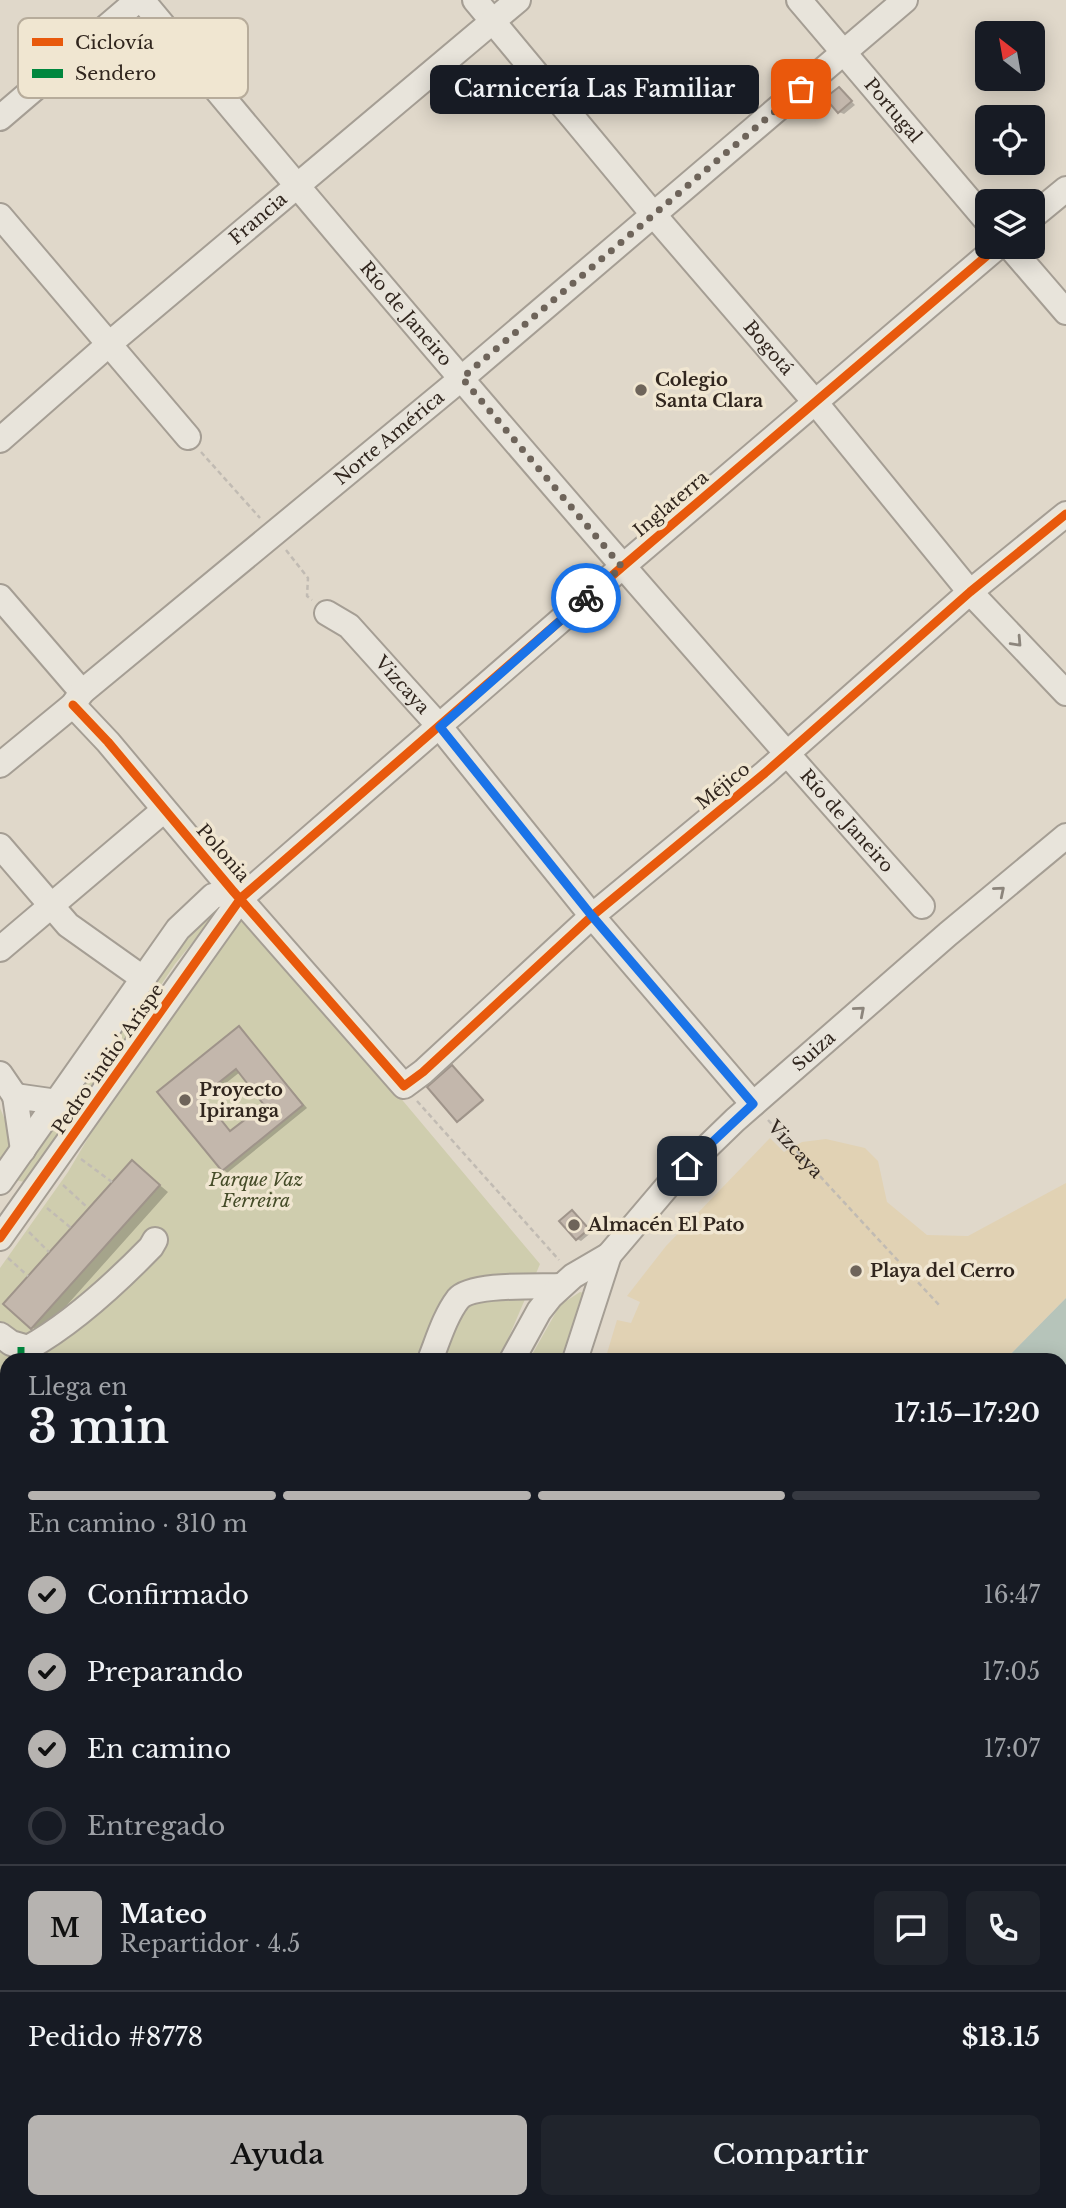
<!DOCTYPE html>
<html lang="es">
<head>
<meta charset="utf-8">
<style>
  body { margin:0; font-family:"Libre Baskerville",serif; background:#20242c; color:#f1f3f6; height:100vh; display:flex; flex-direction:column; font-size:26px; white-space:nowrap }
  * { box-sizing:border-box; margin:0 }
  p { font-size:23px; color:#9ea1a6 }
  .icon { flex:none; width:38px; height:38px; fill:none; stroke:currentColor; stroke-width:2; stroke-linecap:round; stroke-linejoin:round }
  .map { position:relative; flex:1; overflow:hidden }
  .details { position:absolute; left:0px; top:1353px; width:1068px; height:856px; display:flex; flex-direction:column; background:#171b24; border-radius:21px 21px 0 0; box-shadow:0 4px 18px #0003 }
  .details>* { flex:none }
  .needle { width:46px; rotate:329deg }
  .fabs { position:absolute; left:975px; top:21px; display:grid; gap:14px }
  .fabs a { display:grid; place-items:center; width:70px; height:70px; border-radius:10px; background:#171b24; box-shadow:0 4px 18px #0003; font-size:35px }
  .pin { position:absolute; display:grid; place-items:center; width:60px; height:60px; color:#fff; margin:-30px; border-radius:14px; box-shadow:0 4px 10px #0006 }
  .courier { position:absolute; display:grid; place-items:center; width:70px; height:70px; margin:-35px; border:5px solid #1a73e8; border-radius:50%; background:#fff; color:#222; box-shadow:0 2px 9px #0007 }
  .bubble { position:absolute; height:49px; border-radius:10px; background:#171b24; box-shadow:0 4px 18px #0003; font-size:23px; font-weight:600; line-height:49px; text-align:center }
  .headline em { font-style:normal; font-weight:600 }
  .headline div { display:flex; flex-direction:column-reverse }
  .headline { display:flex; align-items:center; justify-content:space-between; height:119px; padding:0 28px }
  h1 { font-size:46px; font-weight:600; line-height:52px }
  .bar { display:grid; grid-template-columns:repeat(4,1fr); gap:10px 7px; align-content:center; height:84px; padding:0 28px }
  .bar i { height:9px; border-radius:5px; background:#363941 }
  .bar .current { background:#b6b3b0 }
  .bar p { grid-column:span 4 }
  .line { display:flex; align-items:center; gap:18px; padding:0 28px; border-top:2px solid #363941 }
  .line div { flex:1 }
  .round { display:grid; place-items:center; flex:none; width:74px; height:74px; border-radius:10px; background:#20242c }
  ol { padding:0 28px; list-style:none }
  li { display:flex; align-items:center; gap:21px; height:77px }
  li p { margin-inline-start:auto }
  li .icon { padding:7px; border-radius:50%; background:#b6b3b0; color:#111; stroke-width:4 }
  li:last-child { color:#9ea1a6 }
  li i { width:38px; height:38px; border:4px solid #363941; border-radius:50% }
  .primary-button { display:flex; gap:14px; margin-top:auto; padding:14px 28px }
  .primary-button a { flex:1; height:80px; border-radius:10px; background:#b6b3b0; color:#111; font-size:28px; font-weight:600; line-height:80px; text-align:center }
  .primary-button a+a { background:#20242c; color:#f1f3f6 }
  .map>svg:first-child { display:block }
</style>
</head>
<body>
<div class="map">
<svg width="1066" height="2208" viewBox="0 0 1066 2208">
  <rect width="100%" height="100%" fill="#e0d8ca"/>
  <path fill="#cfcdae" d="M209 915 212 917 210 921 175 964 70 1121 24 1182 16 1180 172 950Z
    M244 919 393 1089 540 1264 499 1360H7V2202H66L61 2208H0V1268L68 1172 114 1094 237 922Z
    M0 1108 18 1151 0 1177Z
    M580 1292 584 1293 567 1360H529L560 1305Z
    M82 2202H139L135 2208H77Z
    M170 2202H483L482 2208H165Z"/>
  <path fill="#e1d2b4" d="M770 1138 784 1152 802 1142 826 1139 865 1148 878 1161 887 1202 927 1235 968 1236 1066 1183V1298L1005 1360H605L617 1320 631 1323 640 1302 627 1296 666 1246Z"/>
  <path fill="#b6c4ba" d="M1066 1298V2208H741L736 2202H1060V1360H1005Z"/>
  <path fill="#0003" fill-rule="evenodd" d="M839 89 855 105 844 114 839 112Z
    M239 1028 307 1108 227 1173 160 1093ZM240 1072 266 1105 231 1132 206 1099Z
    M454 1068 484 1101 460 1121 458 1120Z
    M132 1162 168 1192 42 1333 32 1327Z
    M572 1212 592 1232 581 1241 577 1239Z"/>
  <path fill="#c3b7ac" stroke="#9f948a" stroke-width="2" fill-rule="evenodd" d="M839 87 852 101 838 113 825 98Z
    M239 1026 303 1105 222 1171 157 1092ZM236 1069 264 1105 230 1131 202 1096Z
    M452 1065 483 1100 457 1122 427 1087Z
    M132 1160 160 1185 31 1329 3 1304Z
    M572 1210 589 1229 576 1240 559 1221Z"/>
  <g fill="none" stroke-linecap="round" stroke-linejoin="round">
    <g stroke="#a59e94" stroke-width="28">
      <g id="minor">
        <path id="s2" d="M142 0C396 307 657 608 922 906"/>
        <path id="s3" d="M475 0 653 214 815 402 970 592 1066 693"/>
        <path id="s4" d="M799 0 987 221"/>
        <path d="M0 118 138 0"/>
        <path d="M0 216 188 437"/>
        <path d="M1032 217 1066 189"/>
        <path d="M1010 247 1066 312"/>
        <path id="s5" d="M0 440 108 345 518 0"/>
        <path d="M0 597 82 692"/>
        <path id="s6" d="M327 613 349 626 440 727 592 916 753 1104"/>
        <path d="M73 705 108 742 233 891 404 1086 423 1072 592 916 765 773 970 592 1066 514"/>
        <path id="s7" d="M0 765 73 705 82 692 462 378 905 0"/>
        <path d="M0 846 68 925 144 979"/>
        <path d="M0 949 164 810"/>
        <path d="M0 1074 15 1096"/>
        <path d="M23 1150 15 1096 57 1102"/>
        <path d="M0 1182 178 929 213 896 233 891"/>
        <path d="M0 1238 241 898 622 567 997 247"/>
        <path d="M0 1335 11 1343 28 1348C73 1323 115 1284 151 1247L155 1240"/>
        <path d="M430 1360C438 1340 445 1316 458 1299 472 1283 539 1287 561 1286"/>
        <path id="s8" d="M512 1360 539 1311 550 1297 573 1276 609 1255 671 1182 735 1120 948 934 1066 836"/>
        <path d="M575 1360 609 1255"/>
        <path d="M73 2208 78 2202"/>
        <path d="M149 2208 154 2202"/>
      </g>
    </g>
    <g stroke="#c1bbb3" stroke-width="2.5" stroke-dasharray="5 3.5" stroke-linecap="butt">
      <path d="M201 452 260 518"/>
      <path d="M286 550 308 578 307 596 312 600"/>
      <path d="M417 1101 559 1260"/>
      <path id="s1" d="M768 1120 939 1305"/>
      <path d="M81 1159 112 1182"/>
      <path d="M63 1185 88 1208"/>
      <path d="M47 1208 71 1228"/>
      <path d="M29 1232 49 1252"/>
      <path d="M8 1258 28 1276"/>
    </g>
    <use href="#minor" stroke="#e8e4db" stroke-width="24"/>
    <path stroke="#00873e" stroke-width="7" stroke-dasharray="14 7" stroke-linecap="butt" d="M21 1360V1347
      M0 1463 7 1449
      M0 1540 7 1546
      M2 1572 7 1567"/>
    <g stroke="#f0e6d1" stroke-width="13">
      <path id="cycleway" d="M73 705 108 742 233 891 404 1086 423 1072 592 916 765 773 970 592 1066 514
        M0 1238 241 898 622 567 997 247"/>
    </g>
    <use href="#cycleway" stroke="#e8590c" stroke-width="9"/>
  </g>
  <defs><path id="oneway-chevron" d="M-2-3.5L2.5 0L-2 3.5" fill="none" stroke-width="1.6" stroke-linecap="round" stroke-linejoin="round" transform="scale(1.75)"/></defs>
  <g stroke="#8c857c">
    <use href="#oneway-chevron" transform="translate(1017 642) rotate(47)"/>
    <use href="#oneway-chevron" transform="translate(1000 891) rotate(-40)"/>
    <use href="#oneway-chevron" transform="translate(860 1011) rotate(-41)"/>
  </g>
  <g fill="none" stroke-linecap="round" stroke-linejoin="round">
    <path stroke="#6e645a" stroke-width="7" stroke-dasharray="0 12.6" d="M586 598 622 567 462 378 801 89"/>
    <path stroke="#1a73e8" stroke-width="9" d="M586 598 440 727 592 916 753 1104 687 1166"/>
  </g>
  <g fill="#6e645a" stroke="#f0e6d1" stroke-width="2.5">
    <circle cx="641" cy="390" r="7"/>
    <circle cx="185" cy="1100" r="7"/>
    <circle cx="574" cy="1225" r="7"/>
    <circle cx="856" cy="1271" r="7"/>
  </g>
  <g text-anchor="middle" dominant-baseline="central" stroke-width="7" stroke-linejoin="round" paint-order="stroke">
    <g font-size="18" fill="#31261e" stroke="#f0e6d1">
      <text stroke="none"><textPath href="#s4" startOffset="145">Portugal</textPath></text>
      <text stroke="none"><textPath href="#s5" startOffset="340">Francia</textPath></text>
      <text stroke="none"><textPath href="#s2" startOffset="410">Río de Janeiro</textPath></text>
      <text stroke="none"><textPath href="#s3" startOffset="455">Bogotá</textPath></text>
      <text stroke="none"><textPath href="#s7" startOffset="509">Norte América</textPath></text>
      <text transform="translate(671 504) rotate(-40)">Inglaterra</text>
      <text stroke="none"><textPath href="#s6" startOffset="105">Vizcaya</textPath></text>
      <text transform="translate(723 786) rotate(-39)">Méjico</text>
      <text stroke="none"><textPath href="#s2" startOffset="1082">Río de Janeiro</textPath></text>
      <text transform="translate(223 853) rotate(49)">Polonia</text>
      <text stroke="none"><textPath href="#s8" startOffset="436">Suiza</textPath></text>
      <text transform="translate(108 1059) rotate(-55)">Pedro 'indio' Arispe</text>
      <text stroke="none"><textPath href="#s1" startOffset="40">Vizcaya</textPath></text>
    </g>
    <g font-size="18" font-weight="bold" fill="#31261e" stroke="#f0e6d1" text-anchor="start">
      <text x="655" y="380">Colegio<tspan x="655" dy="21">Santa Clara</tspan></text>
      <text x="199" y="1090">Proyecto<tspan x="199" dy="21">Ipiranga</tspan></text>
      <text x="588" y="1225">Almacén El Pato</text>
      <text x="870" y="1271">Playa del Cerro</text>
    </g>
    <g font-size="18" font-style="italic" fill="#444b27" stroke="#f0e6d1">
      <text x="256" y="1180">Parque Vaz<tspan x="256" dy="21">Ferreira</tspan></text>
    </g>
  </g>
  <rect x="18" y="18" width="230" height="80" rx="10" fill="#f0e6d1" stroke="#b7ac9b" stroke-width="2"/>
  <rect x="32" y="38" width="31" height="8" fill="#e8590c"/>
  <rect x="32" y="69" width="31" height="9" fill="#00873e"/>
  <g font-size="19" fill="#31261e">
    <text x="75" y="49">Ciclovía</text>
    <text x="75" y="80">Sendero</text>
  </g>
</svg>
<div class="fabs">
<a><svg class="needle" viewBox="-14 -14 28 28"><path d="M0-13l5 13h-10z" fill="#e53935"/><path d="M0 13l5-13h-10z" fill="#9ea1a6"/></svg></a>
<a><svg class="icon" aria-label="locate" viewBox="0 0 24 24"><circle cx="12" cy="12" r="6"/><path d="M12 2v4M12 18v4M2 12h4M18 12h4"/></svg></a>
<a><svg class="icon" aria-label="layers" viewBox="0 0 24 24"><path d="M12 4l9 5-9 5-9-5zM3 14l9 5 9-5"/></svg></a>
</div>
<div class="pin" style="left:801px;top:89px;background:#ea580c"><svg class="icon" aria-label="bag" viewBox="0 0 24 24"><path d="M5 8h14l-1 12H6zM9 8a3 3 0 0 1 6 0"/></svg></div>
<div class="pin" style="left:687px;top:1166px;background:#1f2937"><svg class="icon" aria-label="home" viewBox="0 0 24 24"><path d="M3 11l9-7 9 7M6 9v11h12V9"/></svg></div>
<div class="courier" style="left:586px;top:598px"><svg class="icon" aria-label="bike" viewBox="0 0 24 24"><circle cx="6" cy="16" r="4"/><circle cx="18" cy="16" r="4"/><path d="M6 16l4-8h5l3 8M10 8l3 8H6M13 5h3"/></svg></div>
<div class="bubble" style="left:430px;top:65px;width:329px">Carnicería Las Familiar</div>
<section class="details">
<div class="headline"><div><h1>3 min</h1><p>Llega en</p></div><em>17:15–17:20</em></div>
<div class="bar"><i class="current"></i><i class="current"></i><i class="current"></i><i></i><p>En camino · 310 m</p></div>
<ol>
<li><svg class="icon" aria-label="check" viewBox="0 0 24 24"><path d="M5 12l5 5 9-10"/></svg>Confirmado<p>16:47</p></li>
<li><svg class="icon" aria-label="check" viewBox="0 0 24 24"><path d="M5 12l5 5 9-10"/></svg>Preparando<p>17:05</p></li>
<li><svg class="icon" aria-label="check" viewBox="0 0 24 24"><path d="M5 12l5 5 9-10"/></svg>En camino<p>17:07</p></li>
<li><i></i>Entregado</li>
</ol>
<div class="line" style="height:126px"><b class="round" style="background:#b6b3b0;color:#111">M</b><div><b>Mateo</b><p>Repartidor · 4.5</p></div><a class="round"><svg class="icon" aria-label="chat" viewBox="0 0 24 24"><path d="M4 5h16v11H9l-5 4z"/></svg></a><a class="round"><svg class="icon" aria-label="phone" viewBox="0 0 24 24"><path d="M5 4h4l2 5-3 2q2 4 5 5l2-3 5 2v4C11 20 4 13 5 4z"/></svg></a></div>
<div class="line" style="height:91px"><div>Pedido #8778</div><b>$13.15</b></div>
<div class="primary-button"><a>Ayuda</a><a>Compartir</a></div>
</section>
</div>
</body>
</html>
